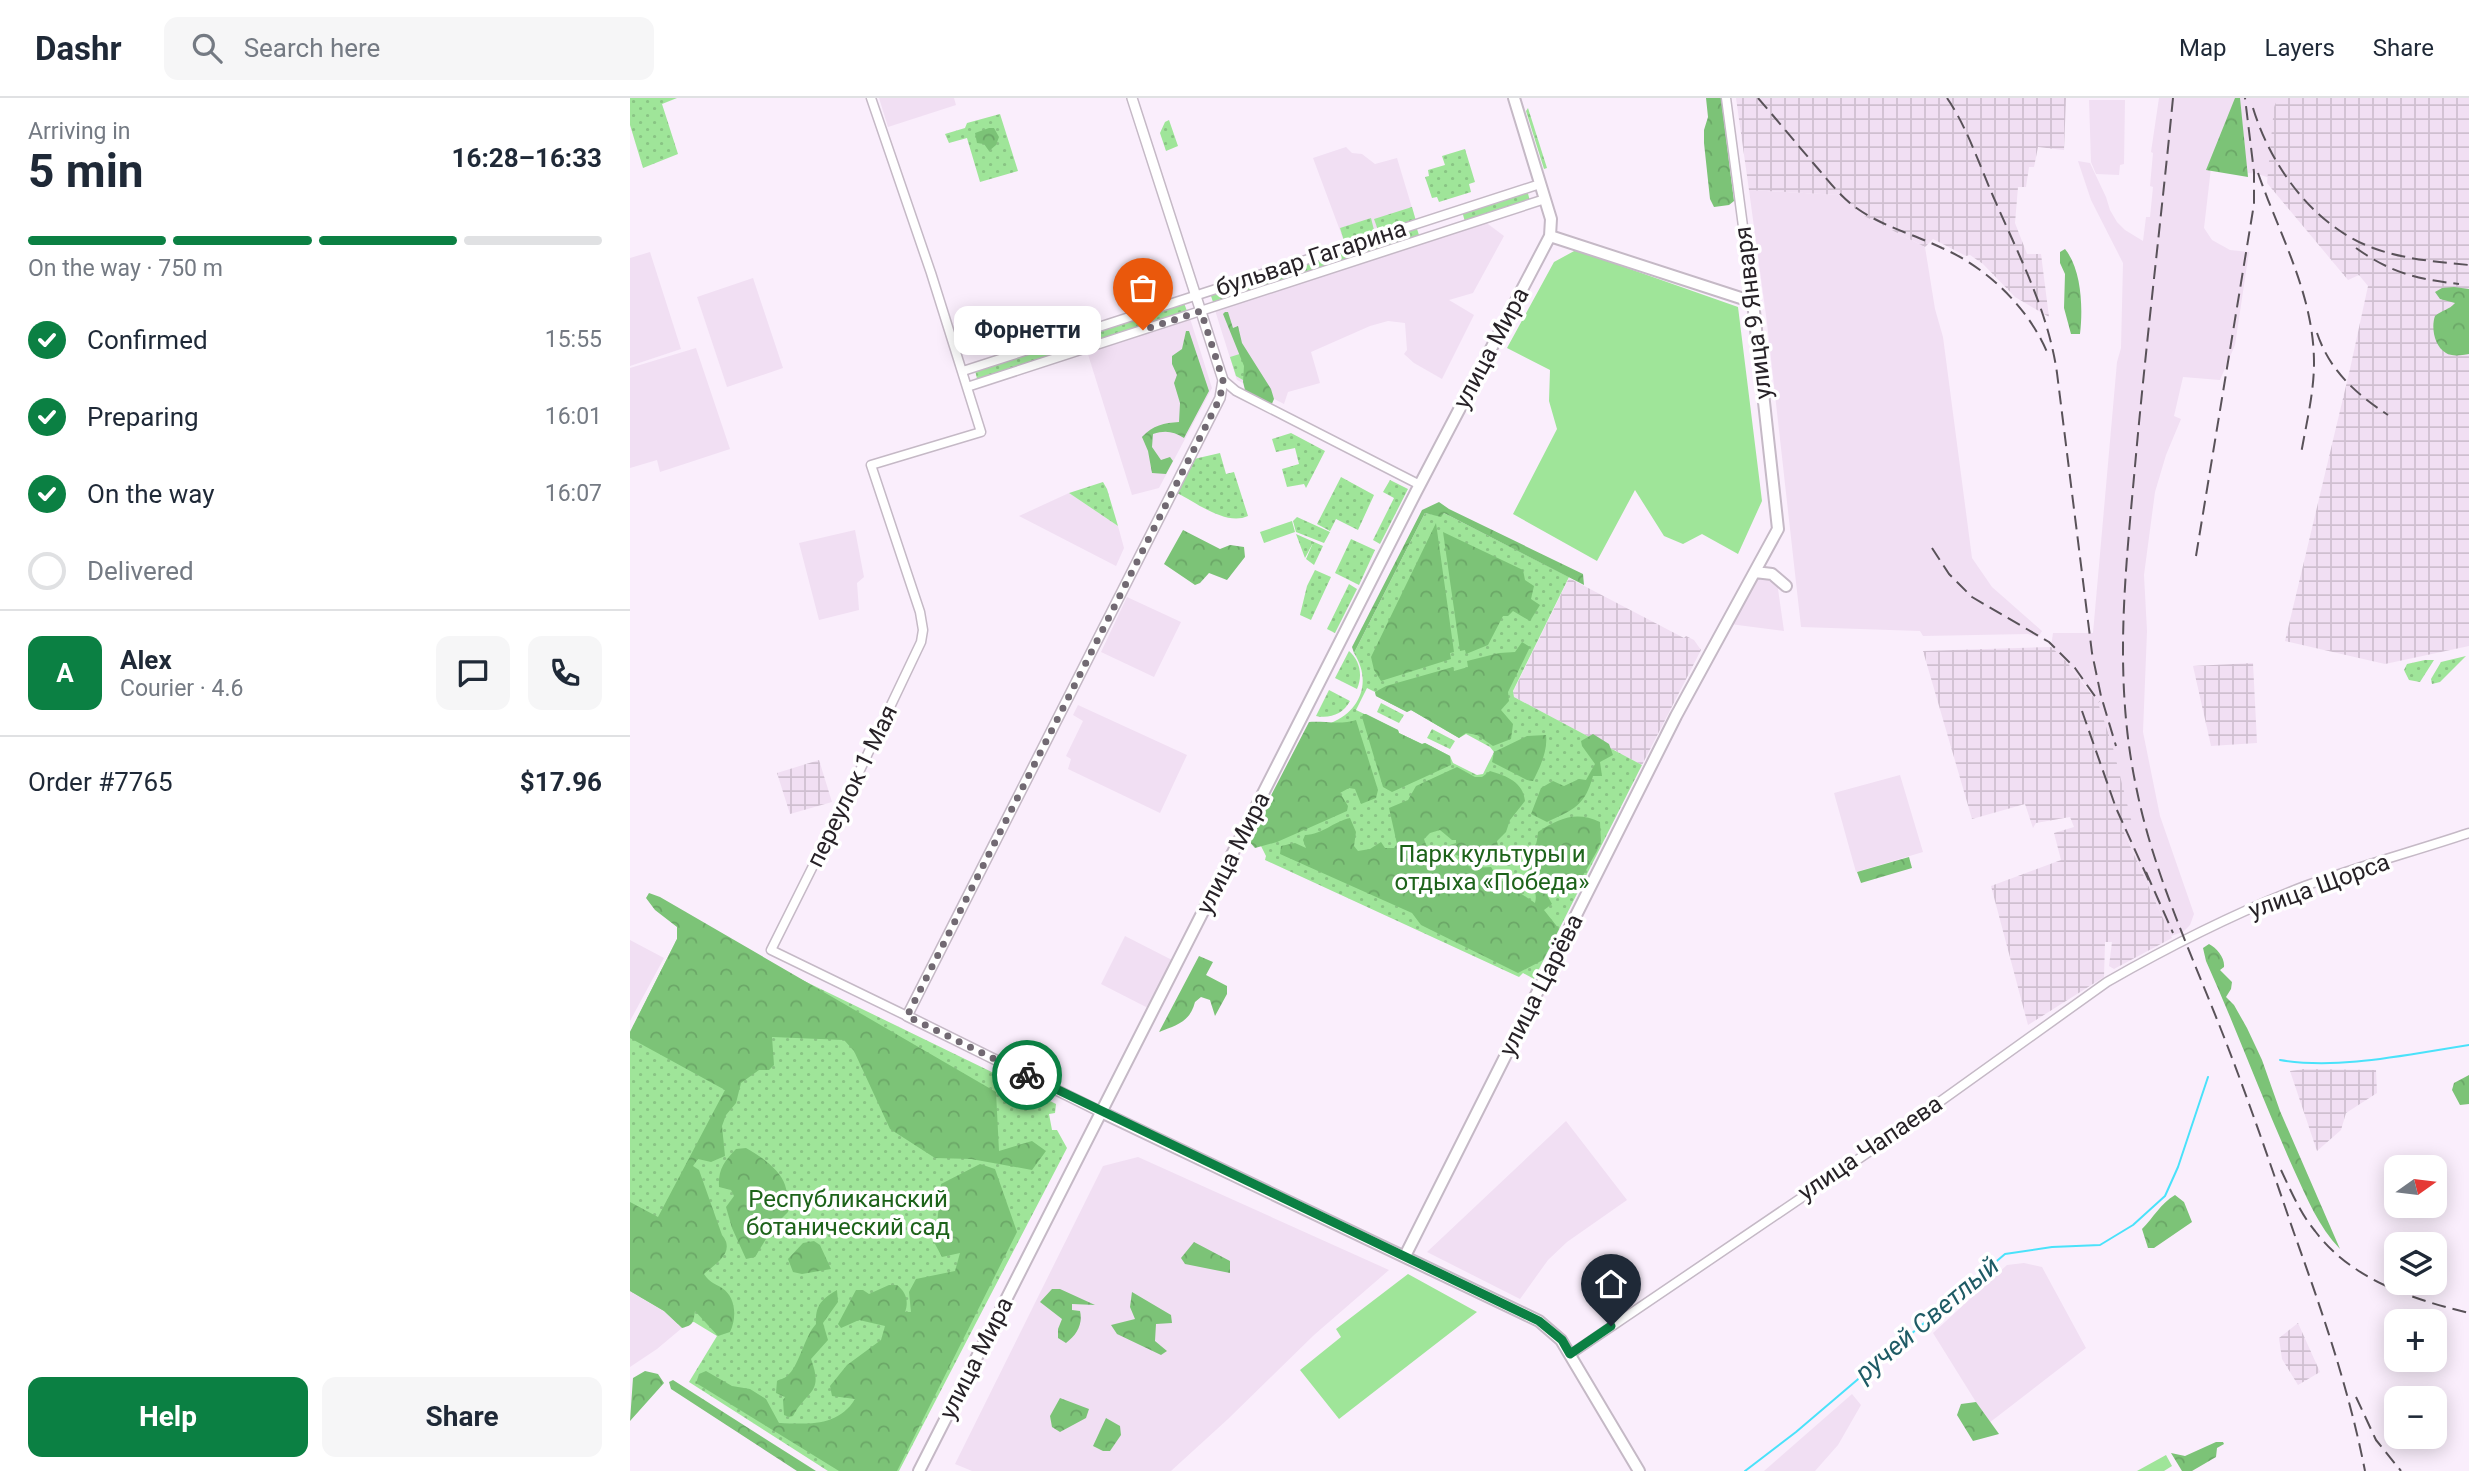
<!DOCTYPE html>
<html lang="en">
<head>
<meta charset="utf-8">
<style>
  body { margin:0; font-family:Roboto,sans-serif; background:#f6f6f7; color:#1f2937; height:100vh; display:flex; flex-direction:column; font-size:26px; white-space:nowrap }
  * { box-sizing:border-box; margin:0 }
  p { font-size:23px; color:#747a83 }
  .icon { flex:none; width:38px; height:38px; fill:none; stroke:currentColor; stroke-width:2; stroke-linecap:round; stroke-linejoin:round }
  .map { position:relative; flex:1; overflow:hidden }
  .sheet { display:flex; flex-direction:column; background:#fff; width:630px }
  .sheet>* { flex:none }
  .needle { width:46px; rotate:76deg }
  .controls { position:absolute; left:1754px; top:1057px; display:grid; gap:14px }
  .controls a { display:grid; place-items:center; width:63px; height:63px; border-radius:14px; background:#fff; box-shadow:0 4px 18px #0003; font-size:35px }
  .pin { position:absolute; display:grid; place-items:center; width:60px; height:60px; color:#fff; margin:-72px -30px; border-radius:50% 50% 50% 0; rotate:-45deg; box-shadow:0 0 7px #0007 }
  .pin .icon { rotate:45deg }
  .courier { position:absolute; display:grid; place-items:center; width:70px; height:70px; margin:-35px; border:5px solid #0b8043; border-radius:50%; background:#fff; color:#222; box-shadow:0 2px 9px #0007 }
  .bubble { position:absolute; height:49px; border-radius:14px; background:#fff; box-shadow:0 4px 18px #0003; font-size:23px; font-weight:700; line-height:49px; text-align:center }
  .head em { font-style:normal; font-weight:700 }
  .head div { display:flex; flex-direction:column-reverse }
  .head { display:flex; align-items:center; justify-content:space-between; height:119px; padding:0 28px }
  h1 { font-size:46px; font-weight:700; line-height:52px }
  .bar { display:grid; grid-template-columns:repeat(4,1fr); gap:10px 7px; align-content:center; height:84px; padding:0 28px }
  .bar i { height:9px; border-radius:5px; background:#e0e1e3 }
  .bar .active { background:#0b8043 }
  .bar p { grid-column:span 4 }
  .line { display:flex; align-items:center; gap:18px; padding:0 28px; border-top:2px solid #e0e1e3 }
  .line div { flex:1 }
  .round { display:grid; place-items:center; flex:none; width:74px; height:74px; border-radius:14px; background:#f6f6f7 }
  ol { padding:0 28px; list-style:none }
  li { display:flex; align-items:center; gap:21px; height:77px }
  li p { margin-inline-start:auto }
  li .icon { padding:7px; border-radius:50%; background:#0b8043; color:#fff; stroke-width:4 }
  li:last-child { color:#747a83 }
  li i { width:38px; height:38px; border:4px solid #e0e1e3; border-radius:50% }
  .primary-button { display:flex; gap:14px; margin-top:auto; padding:14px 28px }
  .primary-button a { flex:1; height:80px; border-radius:14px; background:#0b8043; color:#fff; font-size:28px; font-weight:700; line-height:80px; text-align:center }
  .primary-button a+a { background:#f6f6f7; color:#1f2937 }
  header { display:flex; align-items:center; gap:42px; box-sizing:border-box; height:98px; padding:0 35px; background:#fff; border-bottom:2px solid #e0e1e3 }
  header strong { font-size:33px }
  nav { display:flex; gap:38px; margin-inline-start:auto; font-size:24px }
  .search { width:490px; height:63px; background:#f6f6f7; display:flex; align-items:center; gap:18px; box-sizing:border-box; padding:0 24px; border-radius:14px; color:#747a83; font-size:26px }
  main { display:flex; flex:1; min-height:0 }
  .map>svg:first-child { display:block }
</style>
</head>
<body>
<header>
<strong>Dashr</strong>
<div class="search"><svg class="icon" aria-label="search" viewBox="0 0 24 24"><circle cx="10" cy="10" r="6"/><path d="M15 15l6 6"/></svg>Search here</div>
<nav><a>Map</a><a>Layers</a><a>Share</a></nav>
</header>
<main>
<section class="sheet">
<div class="head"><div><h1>5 min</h1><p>Arriving in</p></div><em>16:28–16:33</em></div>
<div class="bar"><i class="active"></i><i class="active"></i><i class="active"></i><i></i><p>On the way · 750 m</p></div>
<ol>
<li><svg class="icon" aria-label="check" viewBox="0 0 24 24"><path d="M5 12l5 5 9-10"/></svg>Confirmed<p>15:55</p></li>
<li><svg class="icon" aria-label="check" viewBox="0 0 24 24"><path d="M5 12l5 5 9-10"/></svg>Preparing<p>16:01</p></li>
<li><svg class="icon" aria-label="check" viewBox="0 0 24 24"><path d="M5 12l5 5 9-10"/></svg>On the way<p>16:07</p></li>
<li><i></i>Delivered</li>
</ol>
<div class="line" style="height:126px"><b class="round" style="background:#0b8043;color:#fff">A</b><div><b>Alex</b><p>Courier · 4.6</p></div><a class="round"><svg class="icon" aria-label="chat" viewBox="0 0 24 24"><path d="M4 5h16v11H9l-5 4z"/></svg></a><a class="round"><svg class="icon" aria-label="phone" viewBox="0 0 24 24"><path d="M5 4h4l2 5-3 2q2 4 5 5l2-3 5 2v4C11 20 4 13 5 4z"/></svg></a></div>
<div class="line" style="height:91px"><div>Order #7765</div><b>$17.96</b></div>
<div class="primary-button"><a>Help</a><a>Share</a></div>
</section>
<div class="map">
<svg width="1839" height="1373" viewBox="0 0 1839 1373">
  <defs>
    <pattern id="industrial-grid" width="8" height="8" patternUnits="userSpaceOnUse" patternTransform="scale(1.75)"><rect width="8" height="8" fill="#f1dff3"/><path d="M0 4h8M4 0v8" fill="none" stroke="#cfbfd0"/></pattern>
    <pattern id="green-dots" width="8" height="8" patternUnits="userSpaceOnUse" patternTransform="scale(1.75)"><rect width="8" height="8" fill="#9fe599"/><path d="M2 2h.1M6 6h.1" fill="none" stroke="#89c484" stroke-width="1.8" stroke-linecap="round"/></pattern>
    <pattern id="forest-crowns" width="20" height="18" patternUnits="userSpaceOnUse" patternTransform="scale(1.75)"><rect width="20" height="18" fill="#7cc377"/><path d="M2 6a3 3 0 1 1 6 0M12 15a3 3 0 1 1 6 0" fill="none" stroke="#6ba767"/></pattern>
  </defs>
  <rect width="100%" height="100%" fill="#faeefc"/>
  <path fill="#f1dff3" d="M249 0H324L326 7 258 29Z
    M1529 0H1651L1644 81 1627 76 1581 70 1574 130 1582 142 1600 152 1619 154 1605 247 1590 282 1553 279 1544 318 1551 321 1536 357 1525 394 1514 477 1517 533 1513 634 1530 718 1564 816 1560 827 1553 834 1541 838 1492 729 1460 593 1436 563 1421 549 1423 535H1463L1487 264 1491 250 1493 165 1461 102 1448 63 1460 65 1476 99 1480 112 1487 124 1495 132 1513 143 1516 119H1520L1523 89 1520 88 1523 55 1521 54Z
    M1459 2H1495L1494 66 1490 67 1489 77 1466 76 1461 64Z
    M716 49 722 55 732 56 745 66 767 60 786 123 715 146 683 60Z
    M1119 92 1209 97 1232 117 1295 149 1305 211 1313 239 1342 460 1362 489 1412 533 1408 539 1398 536 1293 538 1290 533 1171 529 1137 225Z
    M854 123 874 138 843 195 819 202 844 217 812 281 784 265 774 256 777 252 775 225 758 223 740 228 681 254 690 285 658 294 654 306 607 282 584 209Z
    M20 154 51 251 0 268V160Z
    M123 180 153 270 97 289 67 199Z
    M559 217 582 290 529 390 502 397 456 250Z
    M66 250 100 351 30 374 27 362 0 370V270Z
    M439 395 488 428 494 450 486 468 389 418Z
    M225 432 234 479 227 485 229 512 189 522 169 445Z
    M1127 476 1147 484 1154 533 1100 526Z
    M497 499 551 524 524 579 471 554Z
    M448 607 557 657 530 715 438 671 441 661 436 658 453 623 443 617Z
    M1270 677 1293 754 1226 774 1204 695Z
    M495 838 542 862 518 910 471 886Z
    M0 842 34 860 0 923Z
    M936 1023 997 1102 937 1144 918 1162 890 1201 797 1154Z
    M508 1059 759 1172 684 1237 598 1321 541 1373H342L325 1366 473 1068Z
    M1394 1165 1412 1169 1456 1250 1359 1325 1303 1235 1377 1167Z
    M0 1193 34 1213 52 1230 27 1251 0 1269Z
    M1222 1296 1231 1307 1208 1347 1185 1373H1134Z"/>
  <path fill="url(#industrial-grid)" d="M1106 0H1436L1434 52 1408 49 1404 69H1399L1396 89H1388L1385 125 1397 156H1411L1419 219 1385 199 1353 166 1340 157 1336 158 1303 141 1295 149 1232 117 1209 97 1119 92Z
    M1648 0H1839V548L1755 566 1655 543 1720 271 1738 188 1729 177 1718 182 1637 85 1644 9Z
    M939 480 1054 540 1056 538 1064 542 1071 552 1012 667 884 599 883 594Z
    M1421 549 1436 563 1468 605 1482 646 1502 725 1492 730 1542 840 1484 871 1479 868 1482 844H1475L1474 879 1398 927 1361 788 1431 762 1424 735 1444 729 1440 719 1406 725 1403 730 1395 706 1342 721 1293 553Z
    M1623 565 1627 645 1581 648 1563 568Z
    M189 662 202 704 160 716 147 675Z
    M1674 971 1746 972 1747 995 1716 1015 1711 1032 1687 1053 1660 973Z
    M1668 1225 1690 1274 1668 1287 1652 1261 1649 1240Z"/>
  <path fill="url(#green-dots)" fill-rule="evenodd" d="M0 0H47L32 6 48 56 13 70 0 27Z
    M898 10 917 70 914 71 896 13Z
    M370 16 388 73 350 84 337 40 319 45 315 36 335 30 337 25Z
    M539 22 548 48 536 53 530 35 535 24Z
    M835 51 845 84 839 86 841 94 809 104 807 99 802 100 795 79 799 78 798 72 815 67 812 58Z
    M897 92 900 103 835 124 832 113Z
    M782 109 786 123 749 135 744 121Z
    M741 120 745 136 715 146 710 130Z
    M786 128 790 140 584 207 580 195Z
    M554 205 557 213 460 244 457 236Z
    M429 245 432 255 347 281 345 272Z
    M616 254 627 290 606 278 600 259Z
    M661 335 695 353 676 390 674 386 657 389 652 371 669 366 665 350 646 354 642 341Z
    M590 355 596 376 604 374 618 418C596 428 567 405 547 395L564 361Z
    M711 379 744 397 728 432 706 421 700 433 687 426Z
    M760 382 778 391 750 446 743 442 764 400 753 394Z
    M473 384 477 391 488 428 439 395Z
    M795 415 811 418 814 415 939 479 883 593 884 599 1012 667 904 881 893 875 889 879 635 762 636 758 631 748 701 625C731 613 742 583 724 555ZM737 590 745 594 746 598 777 614 781 612 829 640 836 636 860 649 864 654 853 676 847 677 823 665 820 658 795 645 792 646 769 635 768 632 726 612Z
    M667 419 700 434 694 445 666 434 663 423Z
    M666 436 693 448 684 467 676 461 683 445 675 460Z
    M721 441 745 452 729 487 705 475Z
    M685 472 701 479 681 522 670 517 677 488Z
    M719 486 727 491 705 535 697 531Z
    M719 553C730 563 733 577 727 591L705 580Z
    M1836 558 1810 584 1802 586 1801 581 1811 564Z
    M1795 562H1804L1790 584 1779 582 1774 572 1777 566Z
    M699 592 720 603C713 616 700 621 686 618Z
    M751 605 774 617 769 625 747 614Z
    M802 631 825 643 820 651 797 640Z
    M55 825 405 995 403 998 417 1005 418 1002 426 1006 425 1015 419 1016 422 1032H427L437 1050 269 1373H198L59 1284 87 1238 64 1224 48 1226 34 1213 0 1193V934Z"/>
  <path fill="url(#forest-crowns)" d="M1076 0H1091L1104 103 1099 107 1084 109 1080 101 1074 45V32L1078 19Z
    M1605 0H1610L1618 79 1576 72Z
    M359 30H364L369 39 366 47 359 53 354 46 347 45 345 35Z
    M1435 151C1452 172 1453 211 1450 236H1441L1434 210 1435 176 1430 165V154Z
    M1824 189 1839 191V256C1832 257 1822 259 1816 255 1804 248 1801 229 1805 218 1812 212 1819 212 1825 205L1810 201 1805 194 1812 190Z
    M595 214H598L603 230 608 228 612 245 641 291 644 301 641 308 637 304 625 300 615 292 613 284 614 268 593 216Z
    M556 233H559L579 293 554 340C543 333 535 332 523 336L522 349 531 362 540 359 543 363 536 376 522 375 518 353 512 339C523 327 534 325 549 324L550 305 544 285 547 277 542 266V258L552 251Z
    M809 404 819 411 953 476 954 487 814 415 811 419 795 415 724 555 722 549 792 412Z
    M806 425 824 554 820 555 821 561 751 583 744 572 741 559Z
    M553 432 590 451 600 447 614 449 615 459 597 482 579 475 570 485 565 487 534 466Z
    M813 434 893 472 895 482 904 488 901 501 910 507 900 523 883 513 878 518H873L858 547 836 556 835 552 830 553Z
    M892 544 900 549 878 594 879 603 871 612 883 626 881 641 863 648 847 637 836 635 829 640 781 612 777 614 746 598 745 594 756 588 823 569 824 573 838 569 837 563 869 555 885 554Z
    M733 616H736L768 632 769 635 792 646 795 645 820 658 821 667 762 694 753 689 732 619Z
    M726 622 748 692 746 700 731 706 725 691 719 690 710 695 718 708 717 713 647 744 625 750 618 742 679 624C694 623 712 627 726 622Z
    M963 636 979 646 983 657 970 664 972 678H963C955 708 943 712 917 724L901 716 911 690 923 683 934 688 949 681 956 682 965 666 952 648 951 643Z
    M916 637C918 653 910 669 903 683L897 682 862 664 864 654 897 638Z
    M827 669 845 679H852L860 673C877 678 893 684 895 703L880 722 876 734 867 743 868 748 874 752 873 757C853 761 839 765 820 754V747L826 745V742H822L810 732 800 735 794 741C799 756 804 755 818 757 830 769 844 770 861 769L868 780 905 805C910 787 890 778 900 753 907 749 907 742 908 734 930 720 946 713 970 724L971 743 967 753 947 788 939 793 925 782 915 779 910 784 922 806 914 812 929 831 913 862 888 875 791 827 782 815 650 756 651 748 665 745 676 750 673 742 675 737C693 736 703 724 720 720L726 734 724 748 728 753 740 751 751 744 755 750H764L767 746 759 710 778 702 786 688Z
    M1279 759 1282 770 1231 785 1227 774Z
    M19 795 30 799 366 994 369 1053 402 1043 416 1053 402 1072 341 1061 305 1060 260 1031 224 953 214 942 142 939 144 967 139 972H129L111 985 106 1005 96 1017 92 1028 95 1058 81 1064 68 1061 63 1068 69 1072 92 1137C106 1154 86 1165 74 1176 80 1185 84 1185 92 1190 106 1199 107 1220 100 1234L88 1238 65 1213C63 1224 64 1227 52 1230L34 1213 0 1193V1104L28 1119 95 992 0 940V934L47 841V829L25 812 16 800Z
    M1579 846C1587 850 1595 860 1594 869L1590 872 1602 884 1601 891 1596 899 1604 907 1617 930 1632 962 1650 1013 1710 1151C1688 1128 1677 1100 1664 1072 1633 1003 1607 932 1576 863L1573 850Z
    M569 858 583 864 576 877 597 888V896L585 918 580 902 571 899 565 904C560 924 547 927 529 934Z
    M1839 977V1006L1830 1007 1822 992 1824 985Z
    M116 1050C130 1058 150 1071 155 1087 157 1094 158 1098 161 1104L158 1114 144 1128 125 1159 116 1161 102 1130 96 1109 104 1098 101 1092 89 1089C88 1071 94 1064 106 1051Z
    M350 1066 365 1071 387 1134 267 1373H209L66 1285 69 1276 76 1273 102 1288 120 1291 136 1301 149 1325C178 1326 208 1329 225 1301L202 1298 200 1288 217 1267 251 1242 255 1228 229 1222 211 1230 208 1226 226 1192H233L239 1196 259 1187H267C276 1194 279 1203 275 1214H281L279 1194 286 1181 325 1173 330 1155 312 1159 305 1146 311 1086Z
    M1545 1097 1554 1104 1562 1124 1524 1150H1518L1512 1131C1524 1119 1530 1106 1545 1097Z
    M184 1143 190 1147 201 1171 172 1176 163 1174 158 1161 173 1145Z
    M564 1144 600 1163V1175L555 1166 551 1160Z
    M422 1191H430L465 1207 442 1206V1212L450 1213C453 1226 447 1237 436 1245L428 1240V1231L432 1221 410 1204Z
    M207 1192 208 1204 193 1225 198 1242 181 1261C194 1296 177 1292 163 1318L159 1319 154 1317 153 1302 155 1299 146 1295 147 1283C150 1281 154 1281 157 1278 169 1269 174 1239 186 1226 185 1207 192 1201 207 1192Z
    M502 1194 541 1217 542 1225 526 1226 525 1243 537 1253 531 1257 487 1236 481 1227 505 1221 500 1209Z
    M15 1273 28 1276 34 1285 0 1323 3 1280Z
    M43 1282 186 1373H167L41 1291 39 1284Z
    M430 1300 459 1311 456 1320 430 1334 422 1329 420 1318Z
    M1346 1304 1369 1336 1343 1343 1327 1317 1331 1306Z
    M476 1320 490 1328 491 1337 480 1353H473L463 1348Z
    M1586 1344H1593L1594 1346 1587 1350 1586 1359 1562 1373H1552L1541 1355 1555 1358Z"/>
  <path fill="#9fe599" d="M946 152 1108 209 1132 403 1108 456 1072 436 1053 446 1034 438 1005 392 967 463 883 416 927 331 919 303 920 272 877 250 924 164Z
    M662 423 665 434 634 445 630 434Z
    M778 1176 847 1214 709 1321 670 1272 711 1239 706 1231Z
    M1536 1357 1542 1368 1534 1373H1507Z"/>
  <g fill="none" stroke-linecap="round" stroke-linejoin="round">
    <path stroke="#4ae2fa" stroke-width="2" d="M1650 962C1710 972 1779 956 1839 947
      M1115 1373 1166 1334 1375 1156 1422 1149 1470 1147 1503 1127 1535 1098 1548 1069 1578 979"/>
    <g stroke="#c5b9c6" stroke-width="11">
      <path id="tertiary" d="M241 0 301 175 351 334 241 367 290 514 293 532 291 544 211 712 141 852 277 918
        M1096 0 1123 204
        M333 273 910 86
        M593 282 606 293 790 387
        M337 289 915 101
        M941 1256 1255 1043 1477 884C1540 848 1607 814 1675 788 1729 768 1785 753 1839 735"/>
    </g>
    <g stroke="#c5b9c6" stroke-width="12">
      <path id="secondary" d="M471 1014 277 918 590 300 593 282 502 0"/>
    </g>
    <g stroke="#c5b9c6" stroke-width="14">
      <path id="primary" d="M1125 474 1142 476 1156 488
        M471 1014 909 1223 931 1242 1009 1373
        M775 1158 1046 618 1148 431 1123 204 920 138
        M289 1373 786 394 920 138 921 121 884 0"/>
    </g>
    <use href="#tertiary" stroke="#fff" stroke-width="8"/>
    <use href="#secondary" stroke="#fff" stroke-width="9"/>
    <use href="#primary" stroke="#fff" stroke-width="10"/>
    <path stroke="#595259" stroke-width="2" stroke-dasharray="14 7" stroke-linecap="butt" d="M1128 0C1147 22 1165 44 1184 66 1197 81 1209 97 1225 109 1251 128 1283 136 1312 150 1356 169 1398 209 1417 254
      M1317 0C1337 29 1349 66 1363 98 1388 156 1418 212 1427 275L1462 555 1471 598 1486 648
      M1543 0C1531 123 1516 245 1505 368 1495 478 1483 583 1507 693 1524 776 1561 855 1592 934 1618 1000 1641 1068 1664 1135 1692 1213 1719 1291 1735 1373
      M1623 10C1641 69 1684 128 1743 150 1773 161 1807 164 1839 167
      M1628 75C1650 138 1684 197 1684 265 1684 295 1676 327 1671 356
      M1726 150C1761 175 1787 181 1829 186
      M1687 235C1700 273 1725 295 1758 317
      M1302 450 1319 476 1342 499 1419 544 1445 570 1469 604
      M1566 458 1624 106V74L1615 0
      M1452 613 1486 710 1519 783
      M1516 774 1543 835
      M1651 1072C1661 1093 1670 1115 1685 1133 1722 1182 1782 1201 1839 1215
      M1726 1299 1746 1342 1771 1373"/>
  </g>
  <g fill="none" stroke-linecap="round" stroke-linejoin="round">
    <path stroke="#716972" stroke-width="7" stroke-dasharray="0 12.6" d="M397 977 277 918 590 300 593 282 571 213 513 232"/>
    <path stroke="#0b8043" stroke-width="9" d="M397 977 909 1223 932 1242 940 1256 981 1228"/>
  </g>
  <g text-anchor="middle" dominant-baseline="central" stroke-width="7" stroke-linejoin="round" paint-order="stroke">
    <g font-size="24" fill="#272227" stroke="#fff">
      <text transform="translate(681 160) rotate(-18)">бульвар Гагарина</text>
      <text transform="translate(1123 215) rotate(-97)">улица 9 Января</text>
      <text transform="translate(861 250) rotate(-62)">улица Мира</text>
      <text transform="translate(222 688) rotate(-64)">переулок 1 Мая</text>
      <text transform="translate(603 755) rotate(-63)">улица Мира</text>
      <text transform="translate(1689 788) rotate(-20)">улица Щорса</text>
      <text transform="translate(911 887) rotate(-63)">улица Царёва</text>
      <text transform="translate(1240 1050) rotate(-34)">улица Чапаева</text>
      <text transform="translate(346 1260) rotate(-63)">улица Мира</text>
    </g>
    <g font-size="24" fill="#1d631a" stroke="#fff">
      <text x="862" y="756">Парк культуры и<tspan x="862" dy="28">отдыха «Победа»</tspan></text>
      <text x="218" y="1101">Республиканский<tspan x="218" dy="28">ботанический сад</tspan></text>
    </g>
    <g font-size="26" font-style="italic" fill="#1e5b65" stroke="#fff">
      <text transform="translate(1297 1221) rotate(-40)">ручей Светлый</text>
    </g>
  </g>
</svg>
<div class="controls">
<a><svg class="needle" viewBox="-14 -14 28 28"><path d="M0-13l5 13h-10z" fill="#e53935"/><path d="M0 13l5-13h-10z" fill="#747a83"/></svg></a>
<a><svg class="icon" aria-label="layers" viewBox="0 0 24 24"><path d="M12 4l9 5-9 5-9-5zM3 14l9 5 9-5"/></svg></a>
<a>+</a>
<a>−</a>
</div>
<div class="pin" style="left:513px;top:232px;background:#ea580c"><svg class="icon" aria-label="bag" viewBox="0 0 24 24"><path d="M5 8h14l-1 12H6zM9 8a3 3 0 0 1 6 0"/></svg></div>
<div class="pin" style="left:981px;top:1228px;background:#1f2937"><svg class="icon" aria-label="home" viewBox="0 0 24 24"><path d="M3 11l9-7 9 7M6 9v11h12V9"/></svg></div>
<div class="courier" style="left:397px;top:977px"><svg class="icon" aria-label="bike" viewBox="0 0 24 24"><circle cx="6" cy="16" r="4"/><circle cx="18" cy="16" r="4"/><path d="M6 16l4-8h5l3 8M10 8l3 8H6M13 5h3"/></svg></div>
<div class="bubble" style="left:324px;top:208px;width:147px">Форнетти</div>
</div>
</main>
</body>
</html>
